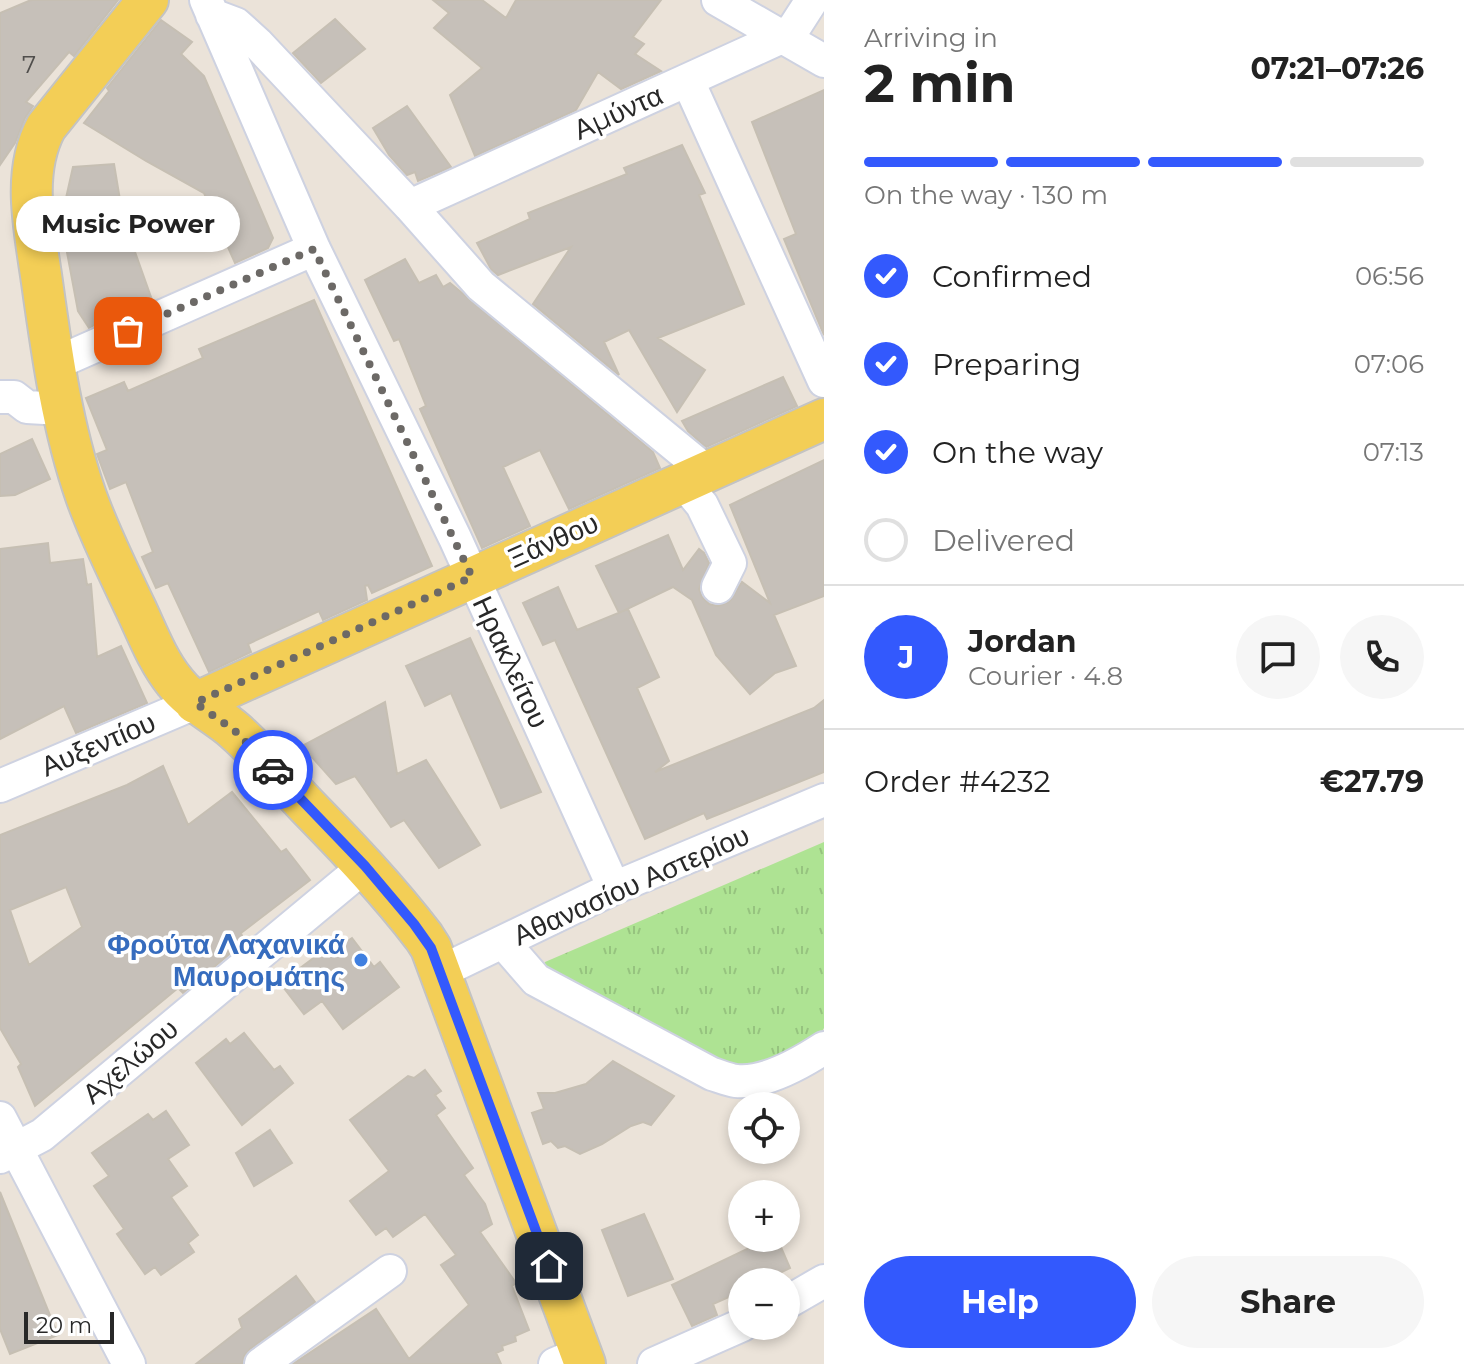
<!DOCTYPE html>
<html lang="en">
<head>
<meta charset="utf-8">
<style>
  body { margin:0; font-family:Montserrat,sans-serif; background:#f6f6f6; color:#222; height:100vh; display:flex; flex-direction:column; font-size:30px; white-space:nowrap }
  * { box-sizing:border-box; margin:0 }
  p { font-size:26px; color:#767676 }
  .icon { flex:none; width:44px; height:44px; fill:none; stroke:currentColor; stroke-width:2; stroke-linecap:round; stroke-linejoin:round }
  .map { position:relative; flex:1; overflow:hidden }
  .details { display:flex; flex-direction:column; background:#fff; width:640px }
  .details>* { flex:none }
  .fabs { position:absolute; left:728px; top:1092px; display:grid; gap:16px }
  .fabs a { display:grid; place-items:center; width:72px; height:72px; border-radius:50%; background:#fff; box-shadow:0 4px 12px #0003; font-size:40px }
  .scale { position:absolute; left:24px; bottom:20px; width:90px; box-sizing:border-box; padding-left:8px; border:4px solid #282828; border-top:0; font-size:22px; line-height:28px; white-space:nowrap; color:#282828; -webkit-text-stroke:6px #fff; paint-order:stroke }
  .pin { position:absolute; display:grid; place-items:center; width:68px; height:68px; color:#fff; margin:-34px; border-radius:16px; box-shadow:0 4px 12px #0006 }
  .courier { position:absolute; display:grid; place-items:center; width:80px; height:80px; margin:-40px; border:6px solid #3359fd; border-radius:50%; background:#fff; color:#222; box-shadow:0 2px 10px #0007 }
  .bubble { position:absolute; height:56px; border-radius:28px; background:#fff; box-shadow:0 4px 12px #0003; font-size:26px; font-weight:700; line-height:56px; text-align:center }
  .headline em { font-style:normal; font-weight:700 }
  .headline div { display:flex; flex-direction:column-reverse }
  .headline { display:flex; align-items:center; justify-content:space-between; height:136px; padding:0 40px }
  h1 { font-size:52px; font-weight:700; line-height:60px }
  .bar { display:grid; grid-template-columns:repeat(4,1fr); gap:12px 8px; align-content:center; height:96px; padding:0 40px }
  .bar i { height:10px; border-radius:6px; background:#e0e0e0 }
  .bar .selected { background:#3359fd }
  .bar p { grid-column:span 4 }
  .line { display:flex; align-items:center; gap:20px; padding:0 40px; border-top:2px solid #e0e0e0 }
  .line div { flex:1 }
  .round { display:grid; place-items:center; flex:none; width:84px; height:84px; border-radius:42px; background:#f6f6f6 }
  ol { padding:0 40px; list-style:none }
  li { display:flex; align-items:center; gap:24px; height:88px }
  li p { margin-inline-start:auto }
  li .icon { padding:8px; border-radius:50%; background:#3359fd; color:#fff; stroke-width:4 }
  li:last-child { color:#767676 }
  li i { width:44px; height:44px; border:4px solid #e0e0e0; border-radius:50% }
  .cta { display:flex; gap:16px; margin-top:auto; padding:16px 40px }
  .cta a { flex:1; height:92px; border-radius:48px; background:#3359fd; color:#fff; font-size:32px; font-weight:700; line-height:92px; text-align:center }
  .cta a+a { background:#f6f6f6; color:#222 }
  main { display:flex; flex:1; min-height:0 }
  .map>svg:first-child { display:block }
</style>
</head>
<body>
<main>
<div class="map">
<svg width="824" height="1364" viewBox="0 0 824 1364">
  <defs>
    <pattern id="grass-tufts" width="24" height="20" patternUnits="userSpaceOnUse" patternTransform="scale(2)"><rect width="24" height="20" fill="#aee393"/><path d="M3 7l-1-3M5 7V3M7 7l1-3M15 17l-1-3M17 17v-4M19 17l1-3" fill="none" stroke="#96c37f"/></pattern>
  </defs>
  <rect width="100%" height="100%" fill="#ebe3d9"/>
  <path fill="url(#grass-tufts)" d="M824 842V1028L818 1038 753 1078 541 972 545 962Z"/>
  <path fill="#c6c0b9" stroke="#c6bfb3" stroke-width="2" fill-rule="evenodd" d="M31 0H118L74 56 69 52 26 102 33 106 25 118 15 143 0 165V13Z
    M433 0H482L506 18 516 0H661L633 37 644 44 635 54 661 71 621 89 598 72 576 110 475 156 450 95 482 68 434 28 449 13Z
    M335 19 365 49 321 83 293 53Z
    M161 20 192 42 181 54 204 76 273 238 268 248 235 263 204 193 146 161 84 123 109 91 107 88Z
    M824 90V335L784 239 796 234 752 122Z
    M407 106 451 167 418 181 415 172 407 175 389 155 373 128Z
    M682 145 705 193 699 195 744 304 658 338 705 370 677 412 629 330 604 342 619 375 533 304 571 247 498 275 491 269 477 243 530 219 528 213 627 174 624 168Z
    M114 164 123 218 152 300 110 316 89 328 78 311 66 247 71 242 64 207 73 167Z
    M405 259 419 283 436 275 443 287 450 283 653 452 660 468 569 509 540 450 503 467 530 526 482 548 420 409 426 406 399 339 394 341 365 280Z
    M314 300 432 566 372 593 368 585 365 586 367 600 323 620 319 611 248 644 251 652 209 672 168 583 156 588 142 557 153 552 126 482 110 489 97 454 107 450 86 398 124 382 128 391 203 358 199 349Z
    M783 377 797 406 706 447 688 431 682 421Z
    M32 439 50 479 15 495 0 496V454Z
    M824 460V596L774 615 796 666 775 673 750 694 716 655 692 600 673 587 619 613 596 566 668 535 683 570 699 549 704 553 709 563 699 589 702 597 709 604 718 606 729 602 742 582 770 603 730 505Z
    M48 543 50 563 83 559 87 585 91 584 97 657 121 646 147 703 76 733 64 706 0 739V549Z
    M558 587 577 630 628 609 659 677 637 688 669 761 655 772 814 708 824 700V772L707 819 704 813 645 839 555 640 543 645 523 603Z
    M470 638 541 792 501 808 451 693 425 706 406 666Z
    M385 702 397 774 426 760 480 845 439 868 404 820 391 827 355 776 336 784 302 746Z
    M163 766 188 825 232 792 281 852 286 849 310 880 241 933 244 942 183 993 178 988 35 1106 18 1067 21 1064 0 1028V835L127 785ZM66 887 82 927 29 965 10 910Z
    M342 937 346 942 352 938 374 967 380 962 399 987 343 1029 322 1001 304 1014 280 983Z
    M244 1033 274 1070 280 1066 293 1083 242 1125 196 1063 226 1039 230 1044Z
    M613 1061 674 1096 651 1125 643 1122 631 1126 602 1144 580 1154 565 1146 558 1148 551 1141 543 1144 532 1113 544 1109 538 1093H555L586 1084Z
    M425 1070 441 1091 435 1095 445 1108 436 1115 473 1168 464 1175 485 1204 492 1224 480 1232 516 1283 512 1286 529 1330 515 1336 516 1341 502 1346 503 1350 496 1353 501 1364H293L376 1309 409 1359 469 1305 441 1265 456 1255 425 1214 393 1237 386 1228 376 1235 350 1201 389 1171 350 1120 408 1076 414 1078Z
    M166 1111 189 1145 168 1159 187 1186 171 1197 198 1235 188 1243 194 1252 161 1275 155 1267 145 1274 117 1234 124 1229 94 1186 109 1176 92 1153 148 1114 153 1120Z
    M270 1130 292 1163 254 1186 236 1153Z
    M0 1192 58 1335 10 1354 0 1329Z
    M644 1214 673 1279 628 1296 602 1230Z
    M770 1238H777L790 1268 761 1282H742V1291L713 1304 717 1315 692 1326 672 1285Z
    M296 1276 315 1302 250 1349 244 1356 242 1364H196L242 1328 239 1319Z"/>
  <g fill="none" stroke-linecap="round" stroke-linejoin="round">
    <g stroke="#ced2e1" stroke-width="36">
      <path id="minor" d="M206 0 314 249 455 538 614 888
        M718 0 824 61
        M212 15 236 24 257 43 410 206 481 286 706 471
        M688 81 824 381
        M410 206 782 37 794 28 812 0
        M54 364 314 249
        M0 397H14L27 407 62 409
        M682 481 702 505 730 563 718 587
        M0 786 195 703
        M503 942 536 980 712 1074C719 1076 728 1080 736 1081 765 1084 801 1063 824 1048
        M440 972 614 888 824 800
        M0 1118 129 1364
        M0 1157 42 1135 365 866
        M786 1303 824 1281
        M261 1364 390 1271
        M555 1364 581 1353
        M654 1364 742 1325"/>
    </g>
    <g stroke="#c3c3c3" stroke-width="44">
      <path id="major" d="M148 0 46 127C21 174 35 231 42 282 52 354 62 427 86 496 99 533 118 571 135 607 147 632 157 660 175 682 191 703 216 714 235 731 261 754 283 781 307 806 348 848 388 890 424 937L431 948 585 1364
        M195 703 824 419"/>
    </g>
    <use href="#minor" stroke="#fff" stroke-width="32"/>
    <use href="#major" stroke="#f3ce56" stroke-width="40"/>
  </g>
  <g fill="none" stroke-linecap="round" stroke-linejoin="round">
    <path stroke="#6c6966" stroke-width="8" stroke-dasharray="0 14.4" d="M128 331 314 249 472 577 195 703 234 730 273 770"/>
    <path stroke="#3359fd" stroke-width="10" d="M273 770 365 866 414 924 431 948 549 1266"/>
  </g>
  <circle fill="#3f7fe0" stroke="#fff" stroke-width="3" cx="361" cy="960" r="8"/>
  <g text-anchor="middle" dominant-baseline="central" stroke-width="7" stroke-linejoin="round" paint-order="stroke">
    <g font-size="24" fill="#504e4c">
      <text x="29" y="64">7</text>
    </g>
    <g font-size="28" fill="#282828" stroke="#fff">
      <text transform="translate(618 112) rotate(-24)">Αμύντα</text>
      <text transform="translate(553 540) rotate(-24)">Ξάνθου</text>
      <text transform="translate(511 662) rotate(65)">Ηρακλείτου</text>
      <text transform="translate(98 744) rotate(-23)">Αυξεντίου</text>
      <text transform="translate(631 885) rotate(-24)">Αθανασίου Αστερίου</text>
      <text transform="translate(130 1061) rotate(-40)">Αχελώου</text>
    </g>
    <g font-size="28" font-weight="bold" fill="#366cbe" stroke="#fff" text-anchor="end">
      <text x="345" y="944">Φρούτα Λαχανικά<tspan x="345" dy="32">Μαυρομάτης</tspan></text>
    </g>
  </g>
</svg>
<div class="fabs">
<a><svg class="icon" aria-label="locate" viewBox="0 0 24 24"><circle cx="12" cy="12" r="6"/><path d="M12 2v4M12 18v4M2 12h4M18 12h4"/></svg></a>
<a>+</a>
<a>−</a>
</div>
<div class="scale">20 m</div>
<div class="pin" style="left:128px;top:331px;background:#ea580c"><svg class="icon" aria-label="bag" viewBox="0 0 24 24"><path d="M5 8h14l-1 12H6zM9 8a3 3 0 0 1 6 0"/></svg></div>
<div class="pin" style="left:549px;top:1266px;background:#1f2937"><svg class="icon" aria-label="home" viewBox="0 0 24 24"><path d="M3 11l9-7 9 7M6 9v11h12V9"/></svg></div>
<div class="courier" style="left:273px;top:770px"><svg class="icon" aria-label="car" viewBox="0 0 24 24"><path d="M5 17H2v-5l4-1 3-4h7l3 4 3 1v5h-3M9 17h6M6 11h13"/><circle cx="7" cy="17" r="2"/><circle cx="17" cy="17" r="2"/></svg></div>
<div class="bubble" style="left:16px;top:196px;width:224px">Music Power</div>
</div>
<section class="details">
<div class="headline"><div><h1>2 min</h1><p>Arriving in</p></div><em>07:21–07:26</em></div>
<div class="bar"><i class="selected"></i><i class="selected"></i><i class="selected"></i><i></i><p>On the way · 130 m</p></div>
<ol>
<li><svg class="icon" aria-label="check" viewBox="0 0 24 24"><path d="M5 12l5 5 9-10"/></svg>Confirmed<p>06:56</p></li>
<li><svg class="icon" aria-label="check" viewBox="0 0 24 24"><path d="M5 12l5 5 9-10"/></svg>Preparing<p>07:06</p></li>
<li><svg class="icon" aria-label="check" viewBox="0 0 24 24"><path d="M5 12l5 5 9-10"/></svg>On the way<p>07:13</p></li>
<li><i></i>Delivered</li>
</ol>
<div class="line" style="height:144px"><b class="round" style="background:#3359fd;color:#fff">J</b><div><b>Jordan</b><p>Courier · 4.8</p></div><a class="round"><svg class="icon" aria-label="chat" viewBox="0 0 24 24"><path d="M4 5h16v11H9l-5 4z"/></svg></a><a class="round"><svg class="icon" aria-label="phone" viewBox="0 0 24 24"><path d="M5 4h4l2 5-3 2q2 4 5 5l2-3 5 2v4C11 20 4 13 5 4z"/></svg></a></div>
<div class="line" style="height:104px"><div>Order #4232</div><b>€27.79</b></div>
<div class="cta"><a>Help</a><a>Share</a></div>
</section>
</main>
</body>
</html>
